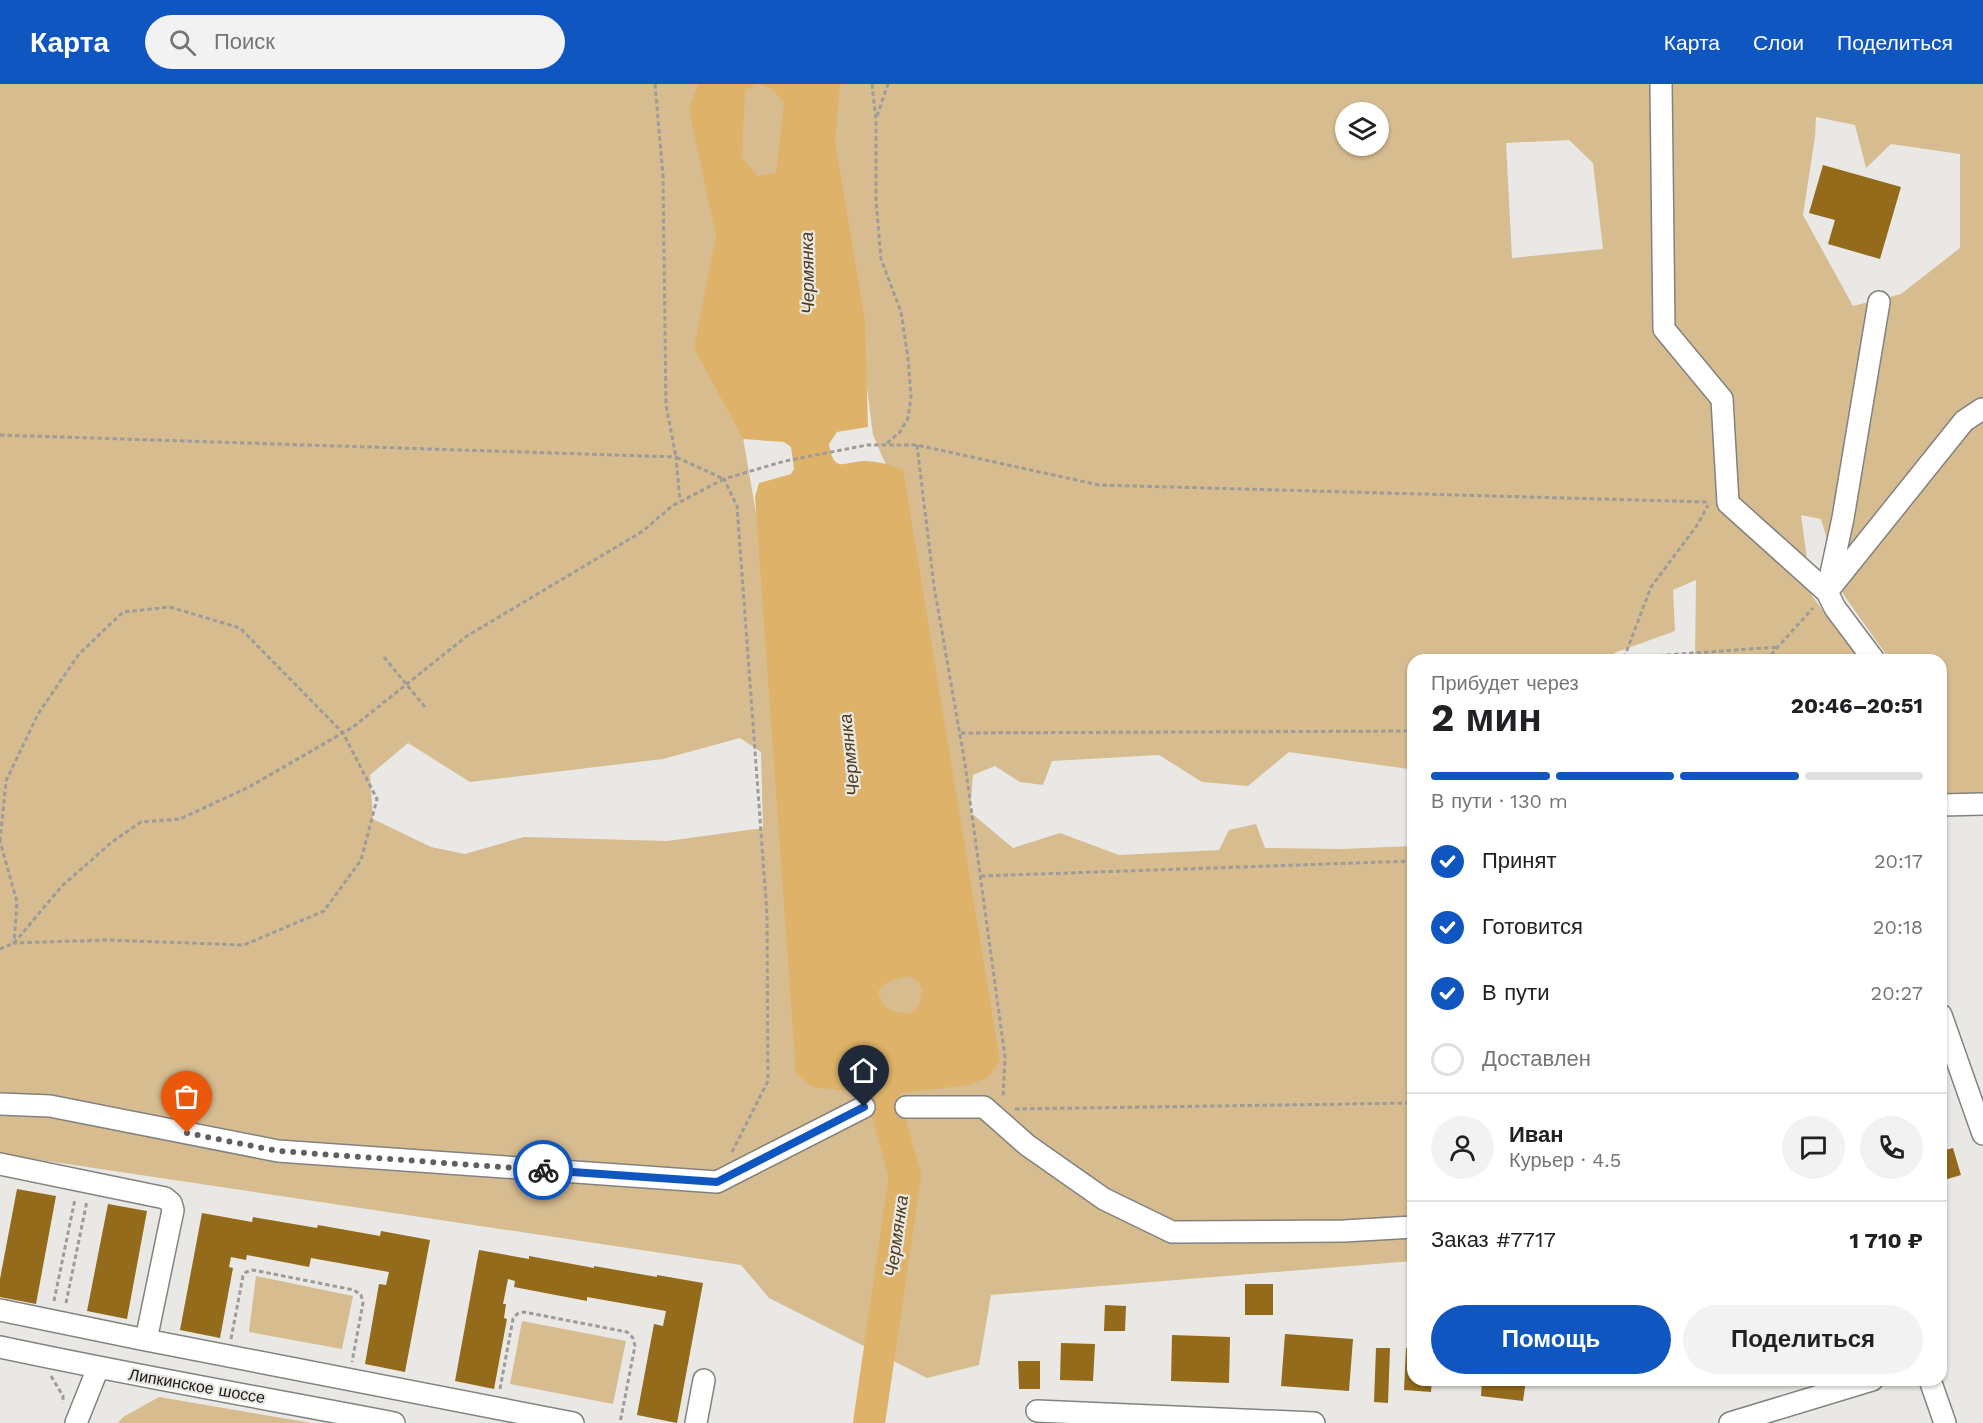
<!DOCTYPE html>
<html lang="ru">
<head>
<meta charset="utf-8">
<style>
  body { margin:0; font-family:"Work Sans",sans-serif; background:#f2f2f2; color:#202124; height:100vh; display:flex; flex-direction:column; font-size:22px; white-space:nowrap }
  * { box-sizing:border-box; margin:0 }
  p { font-size:20px; color:#757577 }
  .icon { flex:none; width:33px; height:33px; fill:none; stroke:currentColor; stroke-width:2; stroke-linecap:round; stroke-linejoin:round }
  .map { position:relative; flex:1; overflow:hidden }
  .panel { position:absolute; left:1407px; top:570px; width:540px; height:732px; display:flex; flex-direction:column; background:#fff; border-radius:18px; box-shadow:0 2px 4px #0004 }
  .panel>* { flex:none }
  .buttons { position:absolute; left:1335px; top:18px; display:grid; gap:12px }
  .buttons a { display:grid; place-items:center; width:54px; height:54px; border-radius:50%; background:#fff; box-shadow:0 2px 4px #0004; font-size:30px }
  .pin { position:absolute; display:grid; place-items:center; width:51px; height:51px; color:#fff; margin:-62px -26px; border-radius:50% 50% 50% 0; rotate:-45deg; box-shadow:0 0 6px #0007 }
  .pin .icon { rotate:45deg }
  .courier { position:absolute; display:grid; place-items:center; width:60px; height:60px; margin:-30px; border:4px solid #1056c1; border-radius:50%; background:#fff; color:#222; box-shadow:0 2px 8px #0007 }
  .summary em { font-style:normal; font-weight:700 }
  .summary div { display:flex; flex-direction:column-reverse }
  .summary { display:flex; align-items:center; justify-content:space-between; height:102px; padding:0 24px }
  h1 { font-size:39px; font-weight:700; line-height:45px }
  .bar { display:grid; grid-template-columns:repeat(4,1fr); gap:9px 6px; align-content:center; height:72px; padding:0 24px }
  .bar i { height:8px; border-radius:4px; background:#e0e0e0 }
  .bar .on { background:#1056c1 }
  .bar p { grid-column:span 4 }
  .line { display:flex; align-items:center; gap:15px; padding:0 24px; border-top:2px solid #e0e0e0 }
  .line div { flex:1 }
  .round { display:grid; place-items:center; flex:none; width:63px; height:63px; border-radius:32px; background:#f2f2f2 }
  ol { padding:0 24px; list-style:none }
  li { display:flex; align-items:center; gap:18px; height:66px }
  li p { margin-inline-start:auto }
  li .icon { padding:6px; border-radius:50%; background:#1056c1; color:#fff; stroke-width:4 }
  li:last-child { color:#757577 }
  li i { width:33px; height:33px; border:3px solid #e0e0e0; border-radius:50% }
  .action { display:flex; gap:12px; margin-top:auto; padding:12px 24px }
  .action a { flex:1; height:69px; border-radius:36px; background:#1056c1; color:#fff; font-size:24px; font-weight:700; line-height:69px; text-align:center }
  .action a+a { background:#f2f2f2; color:#202124 }
  header { display:flex; align-items:center; gap:36px; box-sizing:border-box; height:84px; padding:0 30px; background:#1056c1; color:#fff }
  header strong { font-size:28px }
  nav { display:flex; gap:33px; margin-inline-start:auto; font-size:21px }
  .search { width:420px; height:54px; background:#f2f2f2; display:flex; align-items:center; gap:15px; box-sizing:border-box; padding:0 21px; border-radius:33px; color:#757577; font-size:22px }
  .map>svg:first-child { display:block }
</style>
</head>
<body>
<header>
<strong>Карта</strong>
<div class="search"><svg class="icon" aria-label="search" viewBox="0 0 24 24"><circle cx="10" cy="10" r="6"/><path d="M15 15l6 6"/></svg>Поиск</div>
<nav><a>Карта</a><a>Слои</a><a>Поделиться</a></nav>
</header>
<div class="map">
<svg width="1983" height="1339" viewBox="0 0 1983 1339">
  <rect width="100%" height="100%" fill="#eae8e4"/>
  <path fill="#d7bc90" fill-rule="evenodd" d="M0 0H702L718 157 740 336 763 470 796 855 968 993 886 381 873 351 858 232 822 0H1983V728L1941 706V576H1890L1843 510 1821 435 1801 431 1812 512 1860 576H1695L1696 496 1673 506 1675 547 1614 569V576H1413V674L1408 685 1289 668 1248 702 1202 698 1159 671 1052 677 1043 701 1020 698 995 682 973 691 970 728 1013 764 1060 749 1119 771 1219 766 1229 746 1256 740 1265 764 1341 765 1413 762V1177L991 1211 979 1281 927 1294 769 1214 741 1181 0 1070ZM1346 28H1378V62H1346ZM1816 33 1855 41 1866 84 1891 60 1960 70V164L1901 210 1853 222 1803 131 1815 53ZM1569 56 1593 79 1603 165 1512 174 1506 59ZM740 654 761 668 763 744 667 757 524 753 465 770 431 763 373 735 370 691 408 659 470 698 663 675Z
    M736 0H775L796 11 782 92 747 97 734 73Z
    M919 886 930 917 898 942 873 919 878 891Z
    M256 1192 353 1212 342 1265 249 1248Z
    M522 1237 626 1257 613 1320 510 1300Z
    M159 1313 306 1338 310 1339H118L123 1333Z"/>
  <path fill="#deb369" fill-rule="evenodd" d="M698 0H757L745 6 742 74 758 92 776 89 784 19 773 6 760 0H840L835 57 865 236 868 343 837 348 829 360C834 390 843 378 864 377 878 377 890 381 903 385L1000 977 988 993 969 1001 884 1011 813 1003 796 990 755 413 759 399 791 390 794 385 791 363 784 358 743 355 694 264 716 152 689 26ZM908 892 919 898 922 907 919 922 910 929C890 928 884 927 878 907L889 897Z"/>
  <g fill="none" stroke-linecap="round" stroke-linejoin="round">
    <path stroke="#deb369" stroke-width="32" d="M869 1339 905 1092 886 1024 880 968"/>
  </g>
  <path fill="#936b1a" d="M1823 81 1901 103 1880 175 1828 160 1835 136 1809 129Z
    M1953 1064 1961 1091 1941 1097V1067Z
    M17 1105 56 1112 36 1220 0 1213V1195Z
    M108 1120 147 1127 127 1235 87 1227Z
    M202 1129 252 1138 253 1133 317 1144 318 1141 380 1152 381 1147 430 1156 405 1288 365 1280 379 1200 386 1201 389 1188 311 1174 309 1183 247 1171 246 1176 231 1173 229 1183 233 1184 220 1254 180 1246Z
    M479 1166 529 1175V1172L594 1184V1182L657 1193V1191L703 1199 677 1339 637 1331 654 1240 663 1242 666 1227 587 1213V1217L514 1203 515 1197 508 1195 503 1220H506L504 1234 507 1235 494 1305 455 1297Z
    M1245 1200H1273V1231H1245Z
    M1105 1221 1126 1222 1125 1247H1104Z
    M1285 1250 1353 1255 1349 1307 1281 1302Z
    M1172 1251 1230 1253 1229 1299 1171 1297Z
    M1061 1259 1095 1260 1093 1297 1060 1296Z
    M1376 1264H1390L1388 1319 1374 1318Z
    M1406 1264H1413V1296H1432L1431 1308 1404 1306Z
    M1018 1277H1040V1305H1019Z
    M1482 1296H1526L1523 1317 1481 1312Z"/>
  <g fill="none" stroke-linecap="round" stroke-linejoin="round">
    <g stroke="#83827f" stroke-width="24">
      <path id="minor" d="M1661 0 1664 245 1722 315 1728 419 1827 508 1835 524 1874 576
        M1830 504 1964 337 1982 325
        M1827 508 1843 434 1879 218
        M1941 721 1983 720
        M1941 931 1983 1050
        M0 1020 50 1022 278 1067 717 1098 864 1023
        M906 1023H984L1027 1061 1104 1115 1172 1148 1344 1147 1413 1143
        M0 1080 165 1114 171 1119 173 1126 146 1256 0 1226
        M146 1256 573 1339
        M0 1263C131 1291 263 1314 394 1339
        M1930 1296 1945 1339
        M1037 1327 1314 1339
        M76 1339 98 1284
        M696 1339 704 1296
        M1730 1339 1872 1296"/>
    </g>
    <path stroke="#9e9c99" stroke-width="3" stroke-dasharray="4.5 3" stroke-linecap="butt" d="M655 0 663 92 666 321 676 373 724 395
      M872 0 876 36V116L881 175 901 228 908 274 911 313 908 334 900 348 886 360
      M877 32 888 0
      M0 351 676 373 680 417
      M917 361 934 502 965 680 1005 973 1003 1014
      M384 573 425 623
      M1624 574 1651 503 1698 440 1708 421
      M1623 576 1624 574 1778 563
      M1766 576 1813 524
      M961 649 1413 647
      M0 757 6 697 38 630 79 570 123 528 170 523 240 544 343 649 377 715 361 776 324 827 244 861 107 856 14 859 17 818 0 757
      M981 792 1413 777
      M0 865 14 859 62 802 112 758 141 738 180 735 249 703 353 643 467 552 643 447 672 422 724 395
      M1015 1025 1413 1019
      M732 1068 768 997 767 830 737 422 724 395 785 377 867 361H917L1099 401 1708 418
      M54 1217 75 1115
      M66 1219 87 1117
      M231 1255 243 1192 246 1188 253 1186 354 1206 361 1211 363 1219 352 1278
      M51 1292 63 1312V1319
      M500 1305 513 1235 517 1230 524 1228 627 1248 633 1254 635 1262 620 1339"/>
    <use href="#minor" stroke="#fff" stroke-width="21"/>
  </g>
  <g fill="none" stroke-linecap="round" stroke-linejoin="round">
    <path stroke="#62605e" stroke-width="6" stroke-dasharray="0 10.8" d="M187 1049 278 1067 543 1086"/>
    <path stroke="#1056c1" stroke-width="8" d="M543 1086 717 1098 864 1023"/>
  </g>
  <g text-anchor="middle" dominant-baseline="central" stroke-width="4.5" stroke-linejoin="round" paint-order="stroke">
    <g font-size="16" fill="#181716" stroke="#eae8e4">
      <text transform="translate(197 1302) rotate(10)">Липкинское шоссе</text>
    </g>
    <g font-size="18" font-style="italic" fill="#4e3b1b" stroke="#eae8e4">
      <text transform="translate(807 189) rotate(-91)">Чермянка</text>
      <text transform="translate(849 671) rotate(-96)">Чермянка</text>
      <text transform="translate(896 1152) rotate(-82)">Чермянка</text>
    </g>
  </g>
</svg>
<div class="buttons">
<a><svg class="icon" aria-label="layers" viewBox="0 0 24 24"><path d="M12 4l9 5-9 5-9-5zM3 14l9 5 9-5"/></svg></a>
</div>
<div class="pin" style="left:187px;top:1049px;background:#ea580c"><svg class="icon" aria-label="bag" viewBox="0 0 24 24"><path d="M5 8h14l-1 12H6zM9 8a3 3 0 0 1 6 0"/></svg></div>
<div class="pin" style="left:864px;top:1023px;background:#1f2937"><svg class="icon" aria-label="home" viewBox="0 0 24 24"><path d="M3 11l9-7 9 7M6 9v11h12V9"/></svg></div>
<div class="courier" style="left:543px;top:1086px"><svg class="icon" aria-label="bike" viewBox="0 0 24 24"><circle cx="6" cy="16" r="4"/><circle cx="18" cy="16" r="4"/><path d="M6 16l4-8h5l3 8M10 8l3 8H6M13 5h3"/></svg></div>
<section class="panel">
<div class="summary"><div><h1>2 мин</h1><p>Прибудет через</p></div><em>20:46–20:51</em></div>
<div class="bar"><i class="on"></i><i class="on"></i><i class="on"></i><i></i><p>В пути · 130 m</p></div>
<ol>
<li><svg class="icon" aria-label="check" viewBox="0 0 24 24"><path d="M5 12l5 5 9-10"/></svg>Принят<p>20:17</p></li>
<li><svg class="icon" aria-label="check" viewBox="0 0 24 24"><path d="M5 12l5 5 9-10"/></svg>Готовится<p>20:18</p></li>
<li><svg class="icon" aria-label="check" viewBox="0 0 24 24"><path d="M5 12l5 5 9-10"/></svg>В пути<p>20:27</p></li>
<li><i></i>Доставлен</li>
</ol>
<div class="line" style="height:108px"><a class="round"><svg class="icon" aria-label="person" viewBox="0 0 24 24"><circle cx="12" cy="8" r="4"/><path d="M4 21q1-7 8-7t8 7"/></svg></a><div><b>Иван</b><p>Курьер · 4.5</p></div><a class="round"><svg class="icon" aria-label="chat" viewBox="0 0 24 24"><path d="M4 5h16v11H9l-5 4z"/></svg></a><a class="round"><svg class="icon" aria-label="phone" viewBox="0 0 24 24"><path d="M5 4h4l2 5-3 2q2 4 5 5l2-3 5 2v4C11 20 4 13 5 4z"/></svg></a></div>
<div class="line" style="height:78px"><div>Заказ #7717</div><b>1 710 ₽</b></div>
<div class="action"><a>Помощь</a><a>Поделиться</a></div>
</section>
</div>
</body>
</html>
